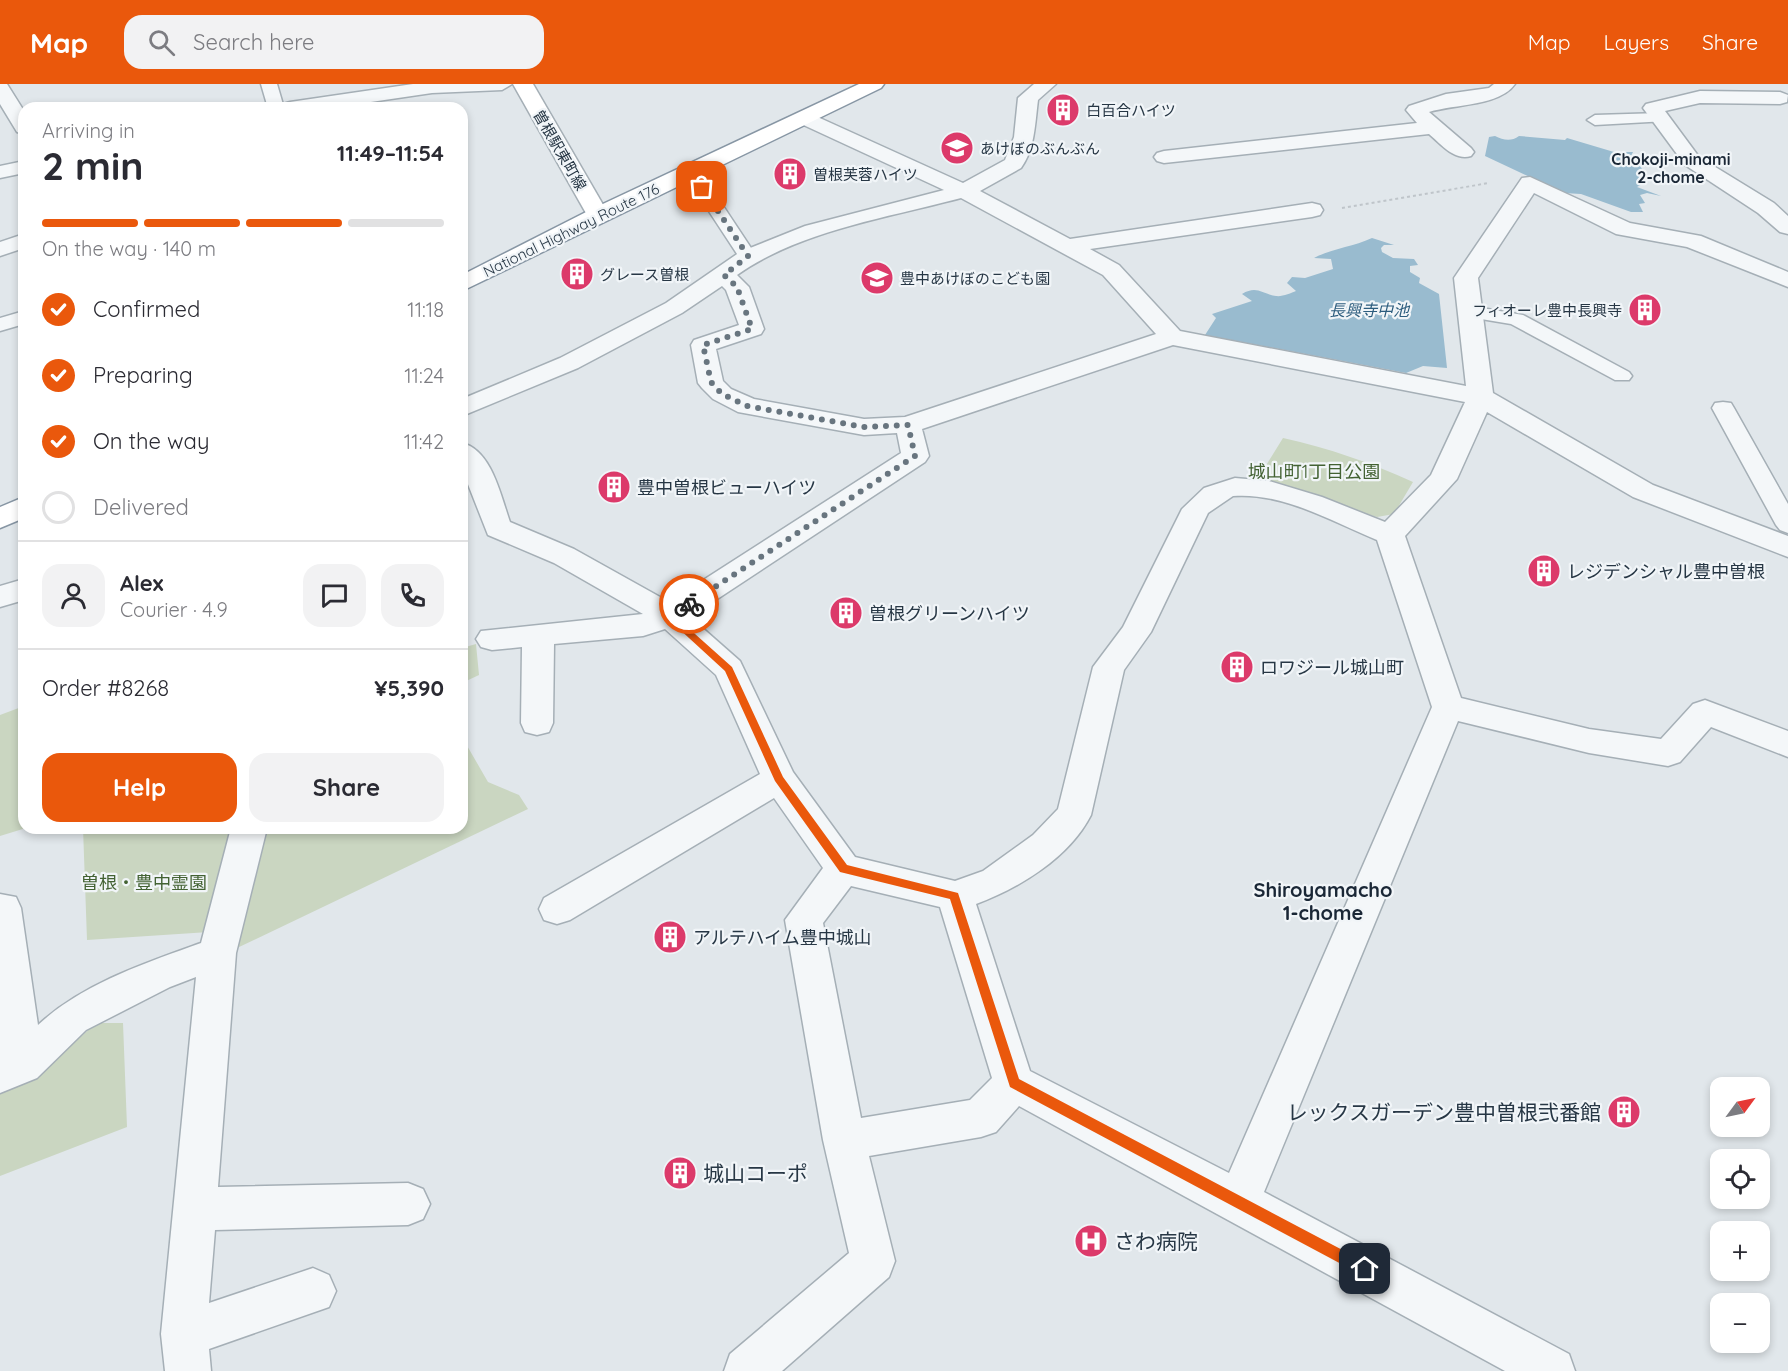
<!DOCTYPE html>
<html lang="en">
<head>
<meta charset="utf-8">
<style>
  body { margin:0; font-family:Quicksand,"Noto Sans JP",sans-serif; background:#f2f2f3; color:#2b2b33; height:100vh; display:flex; flex-direction:column; font-size:22px; white-space:nowrap }
  * { box-sizing:border-box; margin:0 }
  p { font-size:20px; color:#7c7c81 }
  .icon { flex:none; width:33px; height:33px; fill:none; stroke:currentColor; stroke-width:2; stroke-linecap:round; stroke-linejoin:round }
  .map { position:relative; flex:1; overflow:hidden }
  .drawer { position:absolute; left:18px; top:18px; width:450px; height:732px; display:flex; flex-direction:column; background:#fff; border-radius:18px; box-shadow:0 3px 9px #0003 }
  .drawer>* { flex:none }
  .needle { width:39px; rotate:57deg }
  .fabs { position:absolute; left:1710px; top:993px; display:grid; gap:12px }
  .fabs a { display:grid; place-items:center; width:60px; height:60px; border-radius:12px; background:#fff; box-shadow:0 3px 9px #0003; font-size:30px }
  .pin { position:absolute; display:grid; place-items:center; width:51px; height:51px; color:#fff; margin:-26px; border-radius:12px; box-shadow:0 3px 9px #0006 }
  .courier { position:absolute; display:grid; place-items:center; width:60px; height:60px; margin:-30px; border:4px solid #ea580c; border-radius:50%; background:#fff; color:#222; box-shadow:0 2px 8px #0007 }
  .head em { font-style:normal; font-weight:700 }
  .head div { display:flex; flex-direction:column-reverse }
  .head { display:flex; align-items:center; justify-content:space-between; height:102px; padding:0 24px }
  h1 { font-size:39px; font-weight:700; line-height:45px }
  .bar { display:grid; grid-template-columns:repeat(4,1fr); gap:9px 6px; align-content:center; height:72px; padding:0 24px }
  .bar i { height:8px; border-radius:4px; background:#e1e1e2 }
  .bar .on { background:#ea580c }
  .bar p { grid-column:span 4 }
  .line { display:flex; align-items:center; gap:15px; padding:0 24px; border-top:2px solid #e1e1e2 }
  .line div { flex:1 }
  .round { display:grid; place-items:center; flex:none; width:63px; height:63px; border-radius:18px; background:#f2f2f3 }
  ol { padding:0 24px; list-style:none }
  li { display:flex; align-items:center; gap:18px; height:66px }
  li p { margin-inline-start:auto }
  li .icon { padding:6px; border-radius:50%; background:#ea580c; color:#fff; stroke-width:4 }
  li:last-child { color:#7c7c81 }
  li i { width:33px; height:33px; border:3px solid #e1e1e2; border-radius:50% }
  .primary-button { display:flex; gap:12px; margin-top:auto; padding:12px 24px }
  .primary-button a { flex:1; height:69px; border-radius:18px; background:#ea580c; color:#fff; font-size:24px; font-weight:700; line-height:69px; text-align:center }
  .primary-button a+a { background:#f2f2f3; color:#2b2b33 }
  header { display:flex; align-items:center; gap:36px; box-sizing:border-box; height:84px; padding:0 30px; background:#ea580c; color:#fff }
  header strong { font-size:28px }
  nav { display:flex; gap:33px; margin-inline-start:auto; font-size:21px }
  .search { width:420px; height:54px; background:#f2f2f3; display:flex; align-items:center; gap:15px; box-sizing:border-box; padding:0 21px; border-radius:18px; color:#7c7c81; font-size:22px }
  .map>svg:first-child { display:block }
</style>
</head>
<body>
<header>
<strong>Map</strong>
<div class="search"><svg class="icon" aria-label="search" viewBox="0 0 24 24"><circle cx="10" cy="10" r="6"/><path d="M15 15l6 6"/></svg>Search here</div>
<nav><a>Map</a><a>Layers</a><a>Share</a></nav>
</header>
<div class="map">
<svg width="1788" height="1287" viewBox="0 0 1788 1287">
  <rect width="100%" height="100%" fill="#e1e7eb"/>
  <path fill="#cad6c1" d="M1283 354C1329 364 1371 379 1413 398L1394 430 1377 433 1257 396Z
    M476 560 479 591 462 599V564Z
    M24 622 26 744 0 752V631Z
    M462 653 488 698 519 711 528 725 237 864 264 744H462Z
    M83 744H238L209 848 87 856Z
    M96 939H123L127 1043 0 1092V1008L48 982Z"/>
  <path fill="#99bbcf" d="M1495 52C1503 56 1511 58 1519 52L1565 56 1567 54 1614 68H1633L1631 72 1651 95 1637 103 1661 112 1647 109 1640 111 1645 119 1639 120 1643 128H1631L1581 110 1564 109 1485 72 1489 53Z
    M1372 154 1394 161H1384L1381 164 1382 168 1393 174 1414 175 1418 181 1410 182V188L1420 194 1419 199 1439 210 1447 284 1423 282 1406 289 1205 251 1216 234 1212 230 1252 217 1242 210C1257 201 1262 210 1276 212 1282 213 1291 209 1296 207L1287 199 1292 193 1305 194 1333 185 1331 175 1314 174C1333 164 1353 163 1372 154Z"/>
  <g fill="none" stroke-linecap="round" stroke-linejoin="round">
    <g stroke="#a5afb6" stroke-width="3">
      <path id="lane" d="M261 0H277L284 24H268Z
        M1661 29 1667 31 1669 34 1667 37 1595 41 1587 36 1595 31Z
        M702 98 708 99 757 173 755 177H741L739 173 693 103Z
        M1470 222 1523 231 1629 288 1632 292 1629 296H1615L1511 240 1463 232 1460 228 1463 224Z
        M24 227V240L0 247V234Z
        M1723 318 1731 319 1734 324 1788 420V449L1780 446 1776 441 1712 324 1715 319Z"/>
    </g>
    <g stroke="#a5afb6" stroke-width="3">
      <path id="street" d="M0 0H7L24 27V50L17 48 0 20Z
        M413 0H512L502 6 432 9 330 24H280L283 20 290 18Z
        M1034 0H1056L1038 16C1035 39 1035 65 1021 84L980 107 1070 155 1312 119 1320 121 1323 126 1320 131 1312 133 1090 165 1119 181 1180 247 1466 302 1454 194 1522 94 1530 93 1630 139 1701 152 1788 188V203L1687 163 1616 150 1534 109 1478 194 1493 309 1653 401 1788 452V473L1633 413 1487 328 1457 395 1405 452 1461 614 1589 645 1661 655 1693 620 1705 616 1788 647V673L1711 643 1680 678 1668 682 1589 669 1458 637 1264 1108 1569 1270 1575 1287H1505L1019 1022 996 1048 981 1053 869 1072 895 1177 889 1193 782 1287H724L730 1270 849 1169 823 1056 785 836 823 784 774 714 570 836 557 840 544 836 539 825 544 814 760 690 716 591 665 545 643 552 554 560 553 639 549 648 537 651 525 648 521 639 522 563 492 566 481 563 476 555 481 547 643 530 554 479 488 451 462 385V359C492 366 501 413 510 438L574 465 669 518 901 369 897 349 864 351 738 328 713 315 702 304 698 299 691 261 694 256 739 241 726 206 722 202 682 229 578 284 462 332V315L560 274 666 219 740 168 805 142 944 106 797 38 794 34 797 30H811L963 99 1005 76 1014 53 1018 14ZM961 114 1103 191 1156 250 905 333 864 335 754 315 731 305 723 297 716 265 761 250 764 245 749 203 737 191C801 146 887 134 961 114ZM1173 261 1465 318 1431 391 1385 438 1322 413 1269 397 1235 394 1204 404 1182 425 1123 543 1093 583 1058 725 1033 751 983 787 955 797 855 773 793 688 740 577 690 533 925 378 929 372 922 345ZM1233 412C1283 408 1333 438 1377 456L1432 623 1229 1089 1030 987 976 820C1019 804 1069 774 1091 731L1124 586 1151 548 1208 429ZM851 802 940 823 992 994 970 1016 861 1034 823 839Z
        M1494 0H1515C1500 22 1455 20 1429 28L1471 64 1474 68 1471 72C1454 77 1441 60 1429 50L1164 79 1157 77 1154 73 1157 69 1164 67 1417 39 1406 26 1409 22 1446 10 1489 4Z
        M1700 7 1780 8 1788 11 1787 18 1780 20 1700 19 1665 27 1699 73 1774 119 1788 132V150L1780 148 1758 129 1685 81 1643 24 1646 20Z
        M24 77V89L0 94V82Z
        M24 150V164L0 172V158Z
        M24 495V516L0 523V502Z
        M231 744H267L236 869 218 1103 408 1099 423 1105 430 1120 423 1135 408 1141 215 1146 209 1219 313 1184 329 1191 336 1207 329 1223 209 1265 211 1287H165L161 1250 196 893 170 903 86 946 37 994 0 1009V810L16 813 21 824 38 941C82 900 145 879 201 859Z"/>
    </g>
    <g stroke="#a5afb6" stroke-width="3">
      <path id="secondary" d="M513 0H533L609 131 606 136H590L587 131Z"/>
    </g>
    <g stroke="#8796a4" stroke-width="3">
      <path id="highway" d="M859 0H884L881 4 462 207V191L590 126Z
        M24 413V434L0 444V423Z"/>
    </g>
    <path stroke="#bfc5ca" stroke-width="2" stroke-dasharray="3 3" stroke-linecap="butt" d="M1342 124 1489 99"/>
    <use href="#lane" fill="#f4f7f9" fill-rule="evenodd"/>
    <use href="#street" fill="#f4f7f9" fill-rule="evenodd"/>
    <use href="#secondary" fill="#fff" fill-rule="evenodd"/>
    <use href="#highway" fill="#fff" fill-rule="evenodd"/>
  </g>
  <path fill="#ea580c" d="M686 518 693 520 676 533 732 583 783 693 847 781 958 809 1019 995 1369 1180V1190H1360L1010 1003 950 815 840 788 775 697 725 587 665 532Z"/>
  <g fill="none" stroke-linecap="round" stroke-linejoin="round">
    <path stroke="#68757f" stroke-width="6" stroke-dasharray="0 10.8" d="M689 520 915 372 908 341 864 343 747 322 722 310 711 298 703 261 752 245 737 203 724 191 748 172 702 103"/>
  </g>
  <defs>
    <g id="building-disc" transform="scale(1.725)"><circle r="9.5" fill="#dc3a6a" stroke="#f1f5f8"/><path d="M-4-6H4V6H1V3H-1V6H-4ZM-2.5-4.3h1.7v1.8h-1.7ZM.8-4.3h1.7v1.8H.8ZM-2.5-1h1.7V.8h-1.7ZM.8-1h1.7V.8H.8Z" fill="#fff"/></g>
    <g id="school-disc" transform="scale(1.725)"><circle r="9.5" fill="#dc3a6a" stroke="#f1f5f8"/><path d="M0-5L7-2L0 1L-7-2ZM-4 1L0 2.5L4 1V4Q0 6-4 4Z" fill="#fff"/></g>
    <g id="hospital-disc" transform="scale(1.725)"><circle r="9.5" fill="#dc3a6a" stroke="#f1f5f8"/><path d="M-5-5h3v3.5h4V-5h3V5h-3V1.5h-4V5h-3Z" fill="#fff"/></g>
  </defs>
  <g fill-rule="evenodd">
    <use href="#building-disc" x="1063" y="26"/>
    <use href="#school-disc" x="957" y="64"/>
    <use href="#building-disc" x="790" y="90"/>
    <use href="#building-disc" x="577" y="190"/>
    <use href="#school-disc" x="877" y="194"/>
    <use href="#building-disc" x="1645" y="226"/>
    <use href="#building-disc" x="614" y="403"/>
    <use href="#building-disc" x="1544" y="487"/>
    <use href="#building-disc" x="846" y="529"/>
    <use href="#building-disc" x="1237" y="583"/>
    <use href="#building-disc" x="670" y="853"/>
    <use href="#building-disc" x="1624" y="1028"/>
    <use href="#building-disc" x="680" y="1089"/>
    <use href="#hospital-disc" x="1091" y="1157"/>
  </g>
  <g text-anchor="middle" dominant-baseline="central" stroke-width="4.5" stroke-linejoin="round" paint-order="stroke">
    <g font-size="15" fill="#273745" stroke="#f1f5f8" text-anchor="start">
      <text x="1086" y="26">白百合ハイツ</text>
      <text x="980" y="64">あけぼのぶんぶん</text>
      <text x="813" y="90">曽根芙蓉ハイツ</text>
      <text x="600" y="190">グレース曽根</text>
      <text x="900" y="194">豊中あけぼのこども園</text>
      <text x="1622" y="226" text-anchor="end">フィオーレ豊中長興寺</text>
    </g>
    <g font-size="15" fill="#273745" stroke="#f1f5f8">
      <text transform="translate(560 66) rotate(60)">曽根駅東町線</text>
      <text transform="translate(571 146) rotate(-26)">National Highway Route 176</text>
    </g>
    <g font-size="16" font-weight="bold" fill="#1a2736" stroke="#f1f5f8">
      <text x="1671" y="75">Chokoji-minami<tspan x="1671" dy="18">2-chome</tspan></text>
    </g>
    <g font-size="16" font-style="italic" fill="#2d5d7e" stroke="#f1f5f8">
      <text x="1369" y="226">長興寺中池</text>
    </g>
    <g font-size="18" fill="#436233" stroke="#f1f5f8">
      <text x="1314" y="387">城山町1丁目公園</text>
      <text x="144" y="798">曽根・豊中霊園</text>
    </g>
    <g font-size="18" fill="#273745" stroke="#f1f5f8" text-anchor="start">
      <text x="637" y="403">豊中曽根ビューハイツ</text>
      <text x="1567" y="487">レジデンシャル豊中曽根</text>
      <text x="869" y="529">曽根グリーンハイツ</text>
      <text x="1260" y="583">ロワジール城山町</text>
      <text x="693" y="853">アルテハイム豊中城山</text>
    </g>
    <g font-size="20" font-weight="bold" fill="#1a2736" stroke="#f1f5f8">
      <text x="1323" y="805">Shiroyamacho<tspan x="1323" dy="23">1-chome</tspan></text>
    </g>
    <g font-size="21" fill="#273745" stroke="#f1f5f8" text-anchor="start">
      <text x="1601" y="1028" text-anchor="end">レックスガーデン豊中曽根弐番館</text>
      <text x="703" y="1089">城山コーポ</text>
      <text x="1114" y="1157">さわ病院</text>
    </g>
  </g>
</svg>
<div class="fabs">
<a><svg class="needle" viewBox="-14 -14 28 28"><path d="M0-13l5 13h-10z" fill="#e53935"/><path d="M0 13l5-13h-10z" fill="#7c7c81"/></svg></a>
<a><svg class="icon" aria-label="locate" viewBox="0 0 24 24"><circle cx="12" cy="12" r="6"/><path d="M12 2v4M12 18v4M2 12h4M18 12h4"/></svg></a>
<a>+</a>
<a>−</a>
</div>
<div class="pin" style="left:702px;top:103px;background:#ea580c"><svg class="icon" aria-label="bag" viewBox="0 0 24 24"><path d="M5 8h14l-1 12H6zM9 8a3 3 0 0 1 6 0"/></svg></div>
<div class="pin" style="left:1365px;top:1185px;background:#1f2937"><svg class="icon" aria-label="home" viewBox="0 0 24 24"><path d="M3 11l9-7 9 7M6 9v11h12V9"/></svg></div>
<div class="courier" style="left:689px;top:520px"><svg class="icon" aria-label="bike" viewBox="0 0 24 24"><circle cx="6" cy="16" r="4"/><circle cx="18" cy="16" r="4"/><path d="M6 16l4-8h5l3 8M10 8l3 8H6M13 5h3"/></svg></div>
<section class="drawer">
<div class="head"><div><h1>2 min</h1><p>Arriving in</p></div><em>11:49–11:54</em></div>
<div class="bar"><i class="on"></i><i class="on"></i><i class="on"></i><i></i><p>On the way · 140 m</p></div>
<ol>
<li><svg class="icon" aria-label="check" viewBox="0 0 24 24"><path d="M5 12l5 5 9-10"/></svg>Confirmed<p>11:18</p></li>
<li><svg class="icon" aria-label="check" viewBox="0 0 24 24"><path d="M5 12l5 5 9-10"/></svg>Preparing<p>11:24</p></li>
<li><svg class="icon" aria-label="check" viewBox="0 0 24 24"><path d="M5 12l5 5 9-10"/></svg>On the way<p>11:42</p></li>
<li><i></i>Delivered</li>
</ol>
<div class="line" style="height:108px"><a class="round"><svg class="icon" aria-label="person" viewBox="0 0 24 24"><circle cx="12" cy="8" r="4"/><path d="M4 21q1-7 8-7t8 7"/></svg></a><div><b>Alex</b><p>Courier · 4.9</p></div><a class="round"><svg class="icon" aria-label="chat" viewBox="0 0 24 24"><path d="M4 5h16v11H9l-5 4z"/></svg></a><a class="round"><svg class="icon" aria-label="phone" viewBox="0 0 24 24"><path d="M5 4h4l2 5-3 2q2 4 5 5l2-3 5 2v4C11 20 4 13 5 4z"/></svg></a></div>
<div class="line" style="height:78px"><div>Order #8268</div><b>¥5,390</b></div>
<div class="primary-button"><a>Help</a><a>Share</a></div>
</section>
</div>
</body>
</html>
